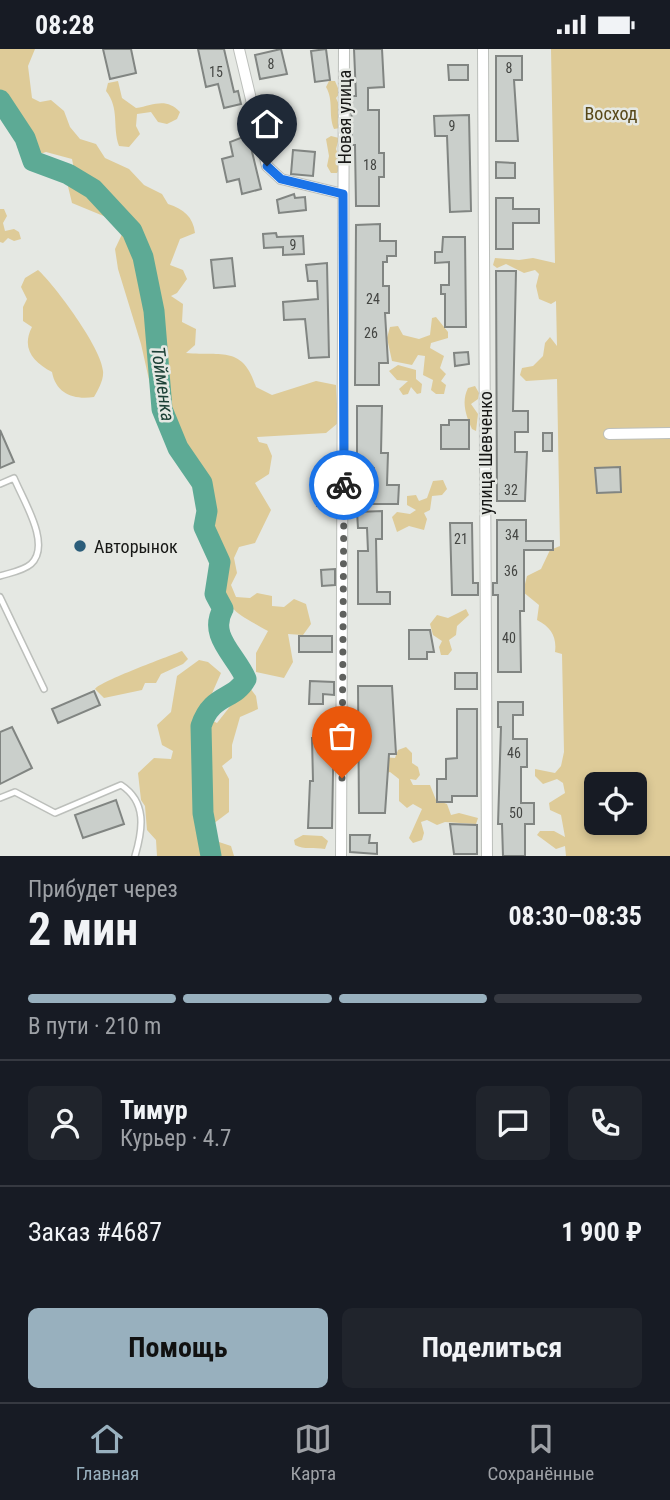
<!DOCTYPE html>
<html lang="ru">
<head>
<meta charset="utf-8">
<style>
  body { margin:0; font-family:"Roboto Condensed",sans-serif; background:#20242c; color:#f1f3f6; height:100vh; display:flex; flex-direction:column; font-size:26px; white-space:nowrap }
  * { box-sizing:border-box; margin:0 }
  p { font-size:23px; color:#9ea1a6 }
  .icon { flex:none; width:38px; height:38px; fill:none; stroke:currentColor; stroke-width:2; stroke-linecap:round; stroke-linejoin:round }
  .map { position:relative; height:807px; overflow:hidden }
  .side { display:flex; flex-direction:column; background:#171b24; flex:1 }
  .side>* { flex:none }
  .buttons { position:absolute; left:584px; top:723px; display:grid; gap:14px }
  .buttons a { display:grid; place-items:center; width:63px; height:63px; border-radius:10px; background:#171b24; box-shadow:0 4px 10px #0003; font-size:35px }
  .pin { position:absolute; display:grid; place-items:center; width:60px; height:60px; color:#fff; margin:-72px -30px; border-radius:50% 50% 50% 0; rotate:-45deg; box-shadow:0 0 7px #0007 }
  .pin .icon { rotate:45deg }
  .courier { position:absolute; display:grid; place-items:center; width:70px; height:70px; margin:-35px; border:5px solid #1a73e8; border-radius:50%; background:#fff; color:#222; box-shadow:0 2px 9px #0007 }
  .overview em { font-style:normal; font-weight:700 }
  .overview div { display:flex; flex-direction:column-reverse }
  .overview { display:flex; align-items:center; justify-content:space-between; height:119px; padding:0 28px }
  h1 { font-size:46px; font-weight:700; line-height:52px }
  .bar { display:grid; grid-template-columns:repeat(4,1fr); gap:10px 7px; align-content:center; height:84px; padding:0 28px }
  .bar i { height:9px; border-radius:5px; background:#363941 }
  .bar .selected { background:#98b0be }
  .bar p { grid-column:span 4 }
  .line { display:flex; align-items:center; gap:18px; padding:0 28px; border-top:2px solid #363941 }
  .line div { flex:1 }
  .round { display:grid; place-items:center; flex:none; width:74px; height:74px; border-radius:10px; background:#20242c }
  .cta { display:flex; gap:14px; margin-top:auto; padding:14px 28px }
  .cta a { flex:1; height:80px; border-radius:10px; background:#98b0be; color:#111; font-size:28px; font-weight:700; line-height:80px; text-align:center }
  .cta a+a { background:#20242c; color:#f1f3f6 }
  .status { display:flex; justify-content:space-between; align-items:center; height:49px; padding:0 35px; background:#171b24; direction:ltr }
  .status svg { height:19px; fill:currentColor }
  .menu { display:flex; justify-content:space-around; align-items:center; height:98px; border-top:2px solid #363941; background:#171b24; font-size:19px; color:#9ea1a6 }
  .menu a { display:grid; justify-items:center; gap:4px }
  .menu .selected { color:#98b0be }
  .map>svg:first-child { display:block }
</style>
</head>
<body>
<div class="status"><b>08:28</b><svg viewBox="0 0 49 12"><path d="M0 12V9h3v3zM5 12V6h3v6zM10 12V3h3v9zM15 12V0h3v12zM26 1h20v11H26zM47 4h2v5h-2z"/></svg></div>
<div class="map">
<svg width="670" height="807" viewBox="0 0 670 807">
  <rect width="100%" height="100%" fill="#e5e8e3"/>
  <path fill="#decb98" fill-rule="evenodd" d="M0 0H35L28 17 32 49 40 53 51 51 64 62 70 78 80 90 96 95 105 109 129 120 144 136 162 145 168 155C184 160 193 168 195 184L180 190 170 216 183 221 187 230 177 244 171 247 183 255 182 273 196 280 195 296 186 304C223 307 243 297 256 338L272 346 316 332 336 336 338 374 326 384 257 388 259 393 267 395 272 407 269 425 255 434 271 461 255 494 239 498 234 509 237 524 231 536 236 548 250 549 257 544 272 547V557L284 558 294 550 306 555 311 575 303 586 288 585 293 613 284 629 256 623V604L268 582C235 563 228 564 220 526 217 514 216 511 221 499L213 486 208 469 213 451 167 357 154 353 141 295 118 220 115 200 124 181 123 175 72 154 66 129 74 120 72 110 46 103 40 105 29 98 25 85 5 60 0 47Z
    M551 0H670V807H566L565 797 556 800 537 786 540 782H554L565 788 561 766 550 761 549 754 565 744 563 734 557 730 543 735 535 727V720L555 724 561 717 564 703 562 605 555 603C557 588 551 578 537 571L539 556 523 543 527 527 541 520 550 501 560 497 557 330 526 332 520 326 522 319 533 317 543 307 545 294 550 288 557 297 556 252 551 255 539 250 536 237 539 225 535 221 524 224 506 215 497 219 493 216 495 209 519 211 533 209 555 214ZM597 735H635V774H597Z
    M118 32 122 49 136 59C154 56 166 48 180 63L177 70 167 75 158 73 151 63 137 65 136 77 140 85 129 98 119 97C112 77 120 60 106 42L108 34Z
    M329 32H335L340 44 336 49 340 58V79L334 80C328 65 334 52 326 38Z
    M331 87 339 89 336 100 342 116 337 124H331L327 117 329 107 326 90Z
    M0 160H4L7 167 3 174 5 182 14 180 19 183 21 190 14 192 8 189 3 194 0 193Z
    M38 221C55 236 102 300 103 322 104 331 98 341 94 348 74 351 56 345 52 323 33 313 21 299 32 278L23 272V258L27 250 21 238 25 229Z
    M436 268 448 283V289L431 294 430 299 444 307 440 319 446 325 441 332 446 336 444 345H436L431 341 433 331 423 326 425 307 418 306 412 316 392 312 387 289 390 278 398 277 403 286 419 290 430 286 432 269Z
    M398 316 416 321V330L422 335 421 344 417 345 411 338 408 345 403 346 399 340 408 332 397 331 389 322Z
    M475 337 479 344 478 350 471 355 478 365 476 382 472 380C466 367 461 353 468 339Z
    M443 431 447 440 442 446 432 447 430 461 424 464 427 470 424 481 409 477 397 483 392 468 397 463 410 465 416 461 407 456V447L416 446 419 452 427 449 433 432Z
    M466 560 469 566 457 577 456 586 449 591 452 601 448 606H441L439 598 442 592 433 586 430 575 437 566 448 569Z
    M182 602 188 610 183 615 161 625 156 634H145L142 641 104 649 95 640C101 632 167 608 182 602Z
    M199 611 208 613 221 624 206 658 211 671 217 674 239 646 250 639 256 647 258 660 240 668 232 696V709L222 717 229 730V763L213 775C202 761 207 752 200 743L198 746 202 796 216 792 231 797 234 807H157L156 791 147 781 145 757 141 751 138 724 154 709 171 710 173 702 162 696 157 676 171 663 177 627Z
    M406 698 412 704V714L418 718 420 726 416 731 410 730 413 736H430L436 751 447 755 451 766 459 764 478 769 476 775 445 773 437 776 427 771 421 773 424 784 422 791 413 794 409 789 422 760 413 755 407 759 399 752V730L390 723 384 725V708L395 709 398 701Z
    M303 786 322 787 328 792 325 800C314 798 304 801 295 796L294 791Z"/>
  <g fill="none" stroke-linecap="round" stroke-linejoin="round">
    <path stroke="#5daa95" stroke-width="21" d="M0 51 25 89 33 112 68 125 93 140 132 182 143 208 154 262 162 360 178 399 202 434 207 462 204 478 220 513 215 545 223 560C208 587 235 605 246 630 234 652 212 644 201 677L203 764 211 807"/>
  </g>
  <path fill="#cacfcb" stroke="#818582" stroke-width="2" d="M103 0H131L136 24 110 30Z
    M198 0H224L234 43 238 42 241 55 224 59 218 35 206 38Z
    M281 0 287 25 260 30 255 6Z
    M326 0 330 31 315 33 311 2Z
    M354 0H382L384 38 368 39V61H379V104H384V128H379V157H356L355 96H352L351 47H356Z
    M496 7H522V31H514L518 92H496Z
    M448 16H468V31H449Z
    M469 66 471 162 450 163 447 87H435L434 67Z
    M248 86 261 140 242 145 239 130 227 133 222 110 233 107 230 93Z
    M293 101 315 103 313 127 291 125Z
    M496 113 515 114V129H496Z
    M294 145 295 149 305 148 306 161 279 164 277 151Z
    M496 149H513V160H539V174H513V200H496Z
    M380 175V192H396V207H387V213H383V237H389V264H385L388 314H379V336H355L356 176Z
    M276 184 277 188 303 187 304 205 283 206V198L264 199 263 185Z
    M443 188H465L466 278H445V245H441V236H449V213L435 214V203H442Z
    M232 209 235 237 214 239 211 211Z
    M327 214 329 308 309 309 305 270 284 271 283 253 318 250 317 232H308L306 216Z
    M496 222H516L513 362H528V383H515V403H527L525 452H497Z
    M468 303 469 315 455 317 454 304Z
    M357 357H382L381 404H388L387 436H399L398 455H373L374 419H357Z
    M449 371H469V400H441V376H449Z
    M0 381 14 413 0 419Z
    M543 384H552V402H543Z
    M620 418 621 443 597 444 595 419Z
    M318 435H333L332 458 317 457Z
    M382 462V490H376L377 543H390V555H358V502H368L367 479H358L357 463Z
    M497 471H526V492H553V501H524V562H520L521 623H498V546H493V534H497Z
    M450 474H472L473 534H478V546H452Z
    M335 520V536L322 537 321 521Z
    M409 581H430L434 603H427V610H409Z
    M299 587H332V603H299Z
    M455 624H477V640H455Z
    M310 632 334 633V646L323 645V655H309Z
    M358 637H392L396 705H389L385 764H359Z
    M94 642 100 656 58 674 52 660Z
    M498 653H523V666H513V690H527V718H521V754H534V775H525V807H503L502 775H498L501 678H498Z
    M457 660H477V747H452V753H437V730H446V710L457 709Z
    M322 669 334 670 332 779H308L310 732H313L312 689H321Z
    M12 678 32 719 0 735V683Z
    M116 751 124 775 83 789 75 766Z
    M450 775 477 776V805H454Z
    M350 786H370L369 794H377V805L350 803Z"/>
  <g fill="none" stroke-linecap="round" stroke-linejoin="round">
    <g stroke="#bcbfbb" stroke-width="8">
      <path id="service" d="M0 435 14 429C23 451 52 496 31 515 23 522 9 524 0 527
        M0 548 44 640
        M0 749 15 743 55 764 121 736C147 753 143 780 135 807"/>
    </g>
    <g stroke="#bcbfbb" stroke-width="12">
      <path id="minor" d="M239 0 267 117 281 130 343 145
        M483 0 487 807
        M609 385 670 384
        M341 807 344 0"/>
    </g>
    <use href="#service" stroke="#fff" stroke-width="5"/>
    <use href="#minor" stroke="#fff" stroke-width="10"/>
  </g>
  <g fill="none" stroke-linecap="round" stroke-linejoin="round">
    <path stroke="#5f615e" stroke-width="7" stroke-dasharray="0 12.6" d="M342 729 344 436"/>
    <path stroke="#1a73e8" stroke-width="9" d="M267 117 281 130 343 145 344 436"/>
  </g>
  <circle fill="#2b5d7a" stroke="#e5e8e3" stroke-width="2.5" cx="80" cy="497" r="7"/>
  <g text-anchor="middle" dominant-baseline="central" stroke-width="5" stroke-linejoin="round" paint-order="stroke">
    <g font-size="14" fill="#444643">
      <text x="271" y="15">8</text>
      <text x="509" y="19">8</text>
      <text x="216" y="23">15</text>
      <text x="452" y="77">9</text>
      <text x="370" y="116">18</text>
      <text x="293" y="196">9</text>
      <text x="373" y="250">24</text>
      <text x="371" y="284">26</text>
      <text x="511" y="441">32</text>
      <text x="512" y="486">34</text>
      <text x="461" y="490">21</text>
      <text x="511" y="522">36</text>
      <text x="509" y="589">40</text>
      <text x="514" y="704">46</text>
      <text x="516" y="764">50</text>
    </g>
    <g font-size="18" fill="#574717" stroke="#e5e8e3">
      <text x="611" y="64">Восход</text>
    </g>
    <g font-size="18" fill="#171816" stroke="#e5e8e3">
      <text transform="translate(344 68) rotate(-90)">Новая улица</text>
      <text transform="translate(485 404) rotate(-90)">улица Шевченко</text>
    </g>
    <g font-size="18" fill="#171816" stroke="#e5e8e3" text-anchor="start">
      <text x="94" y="497">Авторынок</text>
    </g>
    <g font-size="19" font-style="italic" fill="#1c4036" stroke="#e5e8e3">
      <text transform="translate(163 335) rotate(82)">Тойменка</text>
    </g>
  </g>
</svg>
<div class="buttons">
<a><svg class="icon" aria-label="locate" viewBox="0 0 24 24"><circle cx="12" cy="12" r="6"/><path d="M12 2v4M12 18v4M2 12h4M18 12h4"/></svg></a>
</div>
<div class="pin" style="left:342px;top:729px;background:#ea580c"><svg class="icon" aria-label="bag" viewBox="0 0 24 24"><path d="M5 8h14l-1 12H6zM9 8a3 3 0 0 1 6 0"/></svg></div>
<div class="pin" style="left:267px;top:117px;background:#1f2937"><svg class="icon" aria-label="home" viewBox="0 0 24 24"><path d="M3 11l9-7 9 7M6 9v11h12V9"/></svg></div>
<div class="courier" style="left:344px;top:436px"><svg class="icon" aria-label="bike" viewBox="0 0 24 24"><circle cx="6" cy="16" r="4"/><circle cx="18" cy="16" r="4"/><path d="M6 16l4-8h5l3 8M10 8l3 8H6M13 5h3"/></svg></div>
</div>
<section class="side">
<div class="overview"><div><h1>2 мин</h1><p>Прибудет через</p></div><em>08:30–08:35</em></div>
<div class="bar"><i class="selected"></i><i class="selected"></i><i class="selected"></i><i></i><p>В пути · 210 m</p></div>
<div class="line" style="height:126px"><a class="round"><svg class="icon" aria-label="person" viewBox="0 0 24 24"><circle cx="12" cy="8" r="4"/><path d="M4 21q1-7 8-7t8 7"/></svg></a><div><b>Тимур</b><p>Курьер · 4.7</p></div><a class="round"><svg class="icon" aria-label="chat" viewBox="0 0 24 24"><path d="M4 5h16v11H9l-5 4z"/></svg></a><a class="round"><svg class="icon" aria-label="phone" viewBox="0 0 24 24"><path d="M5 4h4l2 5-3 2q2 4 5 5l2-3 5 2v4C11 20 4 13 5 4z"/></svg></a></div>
<div class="line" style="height:91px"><div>Заказ #4687</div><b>1 900 ₽</b></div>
<div class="cta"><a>Помощь</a><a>Поделиться</a></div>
</section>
<nav class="menu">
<a class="selected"><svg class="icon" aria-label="home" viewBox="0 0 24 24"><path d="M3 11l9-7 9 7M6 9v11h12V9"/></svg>Главная</a>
<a><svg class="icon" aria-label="map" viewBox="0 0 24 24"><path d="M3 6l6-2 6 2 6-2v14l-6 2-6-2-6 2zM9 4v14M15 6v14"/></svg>Карта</a>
<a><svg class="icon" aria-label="saved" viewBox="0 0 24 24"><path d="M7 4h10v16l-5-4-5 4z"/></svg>Сохранённые</a>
</nav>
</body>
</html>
